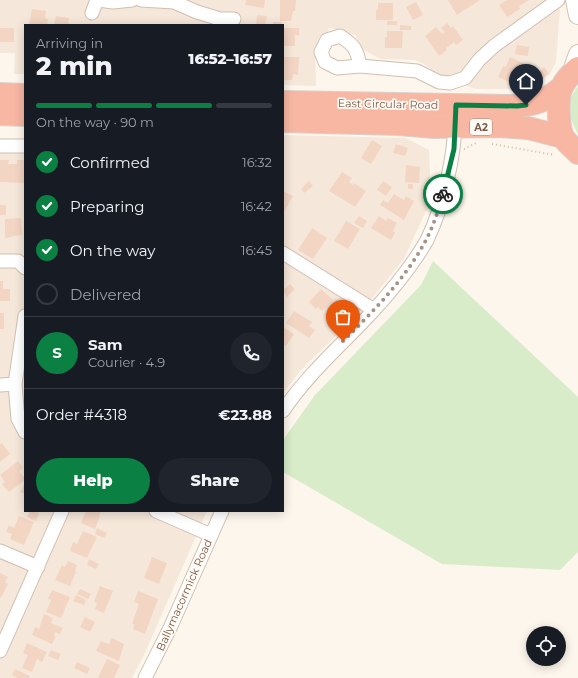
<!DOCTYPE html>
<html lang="en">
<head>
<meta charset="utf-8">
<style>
  body { margin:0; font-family:Montserrat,sans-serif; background:#20242c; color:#f1f3f6; height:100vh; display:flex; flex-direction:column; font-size:15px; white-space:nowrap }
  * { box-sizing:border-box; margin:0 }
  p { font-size:13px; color:#9ea1a6 }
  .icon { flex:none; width:22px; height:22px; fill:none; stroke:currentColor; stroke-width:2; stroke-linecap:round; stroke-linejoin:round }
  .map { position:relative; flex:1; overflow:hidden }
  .side { position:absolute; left:24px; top:24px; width:260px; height:488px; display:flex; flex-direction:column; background:#171b24; border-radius:0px; box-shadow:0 2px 10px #0003 }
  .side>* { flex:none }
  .controls { position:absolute; left:526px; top:626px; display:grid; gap:8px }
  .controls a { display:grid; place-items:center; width:40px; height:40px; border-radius:50%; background:#171b24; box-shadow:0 2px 10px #0003; font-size:20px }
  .pin { position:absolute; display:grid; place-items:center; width:34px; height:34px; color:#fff; margin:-41px -17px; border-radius:50% 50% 50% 0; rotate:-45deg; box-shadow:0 0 4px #0007 }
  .pin .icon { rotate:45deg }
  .courier { position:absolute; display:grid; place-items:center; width:40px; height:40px; margin:-20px; border:3px solid #0b8043; border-radius:50%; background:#fff; color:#222; box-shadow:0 1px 5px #0007 }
  .overview em { font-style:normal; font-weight:800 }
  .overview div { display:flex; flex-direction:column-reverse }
  .overview { display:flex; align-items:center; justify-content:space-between; height:68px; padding:0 12px }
  h1 { font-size:26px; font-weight:800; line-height:30px }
  .bar { display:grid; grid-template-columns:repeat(4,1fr); gap:6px 4px; align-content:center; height:48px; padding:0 12px }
  .bar i { height:5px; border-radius:3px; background:#363941 }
  .bar .selected { background:#0b8043 }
  .bar p { grid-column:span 4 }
  .line { display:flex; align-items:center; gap:10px; padding:0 12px; border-top:1px solid #363941 }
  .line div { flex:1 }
  .round { display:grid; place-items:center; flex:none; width:42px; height:42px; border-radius:21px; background:#20242c }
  ol { padding:0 12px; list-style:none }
  li { display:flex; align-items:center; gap:12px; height:44px }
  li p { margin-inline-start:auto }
  li .icon { padding:4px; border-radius:50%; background:#0b8043; color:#fff; stroke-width:4 }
  li:last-child { color:#9ea1a6 }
  li i { width:22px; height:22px; border:2px solid #363941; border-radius:50% }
  .cta { display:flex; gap:8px; margin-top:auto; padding:8px 12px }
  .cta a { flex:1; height:46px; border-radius:24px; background:#0b8043; color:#fff; font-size:16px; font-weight:800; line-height:46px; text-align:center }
  .cta a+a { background:#20242c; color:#f1f3f6 }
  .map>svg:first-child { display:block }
</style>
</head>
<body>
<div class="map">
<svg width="578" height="678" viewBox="0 0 578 678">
  <rect width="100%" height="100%" fill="#fdf6ec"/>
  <path fill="#f5e8da" d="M0 0H568L560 8 556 62 550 74 539 82 520 89H475L433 71 424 64 415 60 380 59 364 50 355 35 330 28 315 48 316 86 283 85V25H25V74H14L15 53H0Z
    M283 135 406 138 429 150 431 200 404 259 363 309 300 371 283 393Z
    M0 152H25V511H207L144 655 132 678H0Z"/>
  <path fill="#d8ecc9" d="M578 86V135L570 117 571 97Z
    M433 261 578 397V552L560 570 442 564 283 472V440L315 395 421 285Z"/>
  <path fill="#f3d5c3" d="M246 0H265L264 8 245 5Z
    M280 0H296L295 11H293L291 21H280Z
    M448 0H480L457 15Z
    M507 0H529L519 6 520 9 507 17 499 5Z
    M416 2 423 15 413 20 406 7Z
    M378 3H393V20H376V10H378Z
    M32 9 46 11 45 18 48 19 47 25H29Z
    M257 15 267 16 265 25H256Z
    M56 16 69 18 68 23 74 25H54Z
    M387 21H397V25H387Z
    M273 22H282V25H273Z
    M447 23 451 28 453 26 463 40 456 45 454 42 446 48 447 50 439 56 425 36 436 27 442 34 445 32 441 28Z
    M400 25 411 26V30H400Z
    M0 28H14V42H0Z
    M283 28H299V35H295V46H283Z
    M387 31H403L402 48H385V37H387Z
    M517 45 529 47 528 56 515 54Z
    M283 57H299L298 75 293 74 292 80H283Z
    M510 57 523 63 514 84 498 77 503 66 506 67Z
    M544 67 549 73 540 81 535 75Z
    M372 140 382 146 371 164 361 158Z
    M396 144 408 148 405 156 393 153Z
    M0 160H9L8 164H17V160H24V183L0 182Z
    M406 165 420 167 419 183 405 182Z
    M342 172 352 178 349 182 353 185 354 183 366 191 355 207 329 191Z
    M309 181 313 186 304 193 301 189Z
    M383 181 392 187 386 196 377 190Z
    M408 184H413V189H408Z
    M283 191 293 196 284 212 283 211Z
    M394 194 404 200 406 196 414 201 404 220 380 205 383 200 388 203Z
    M0 205H6V215H0Z
    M359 216 367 221 363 228 354 223Z
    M379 216 386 221 388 218 397 223 393 231 395 233 391 240 371 228Z
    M21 218 22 235 12 236V237L5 238V219Z
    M346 221 360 229 348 249 334 241Z
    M312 228 327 238 313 259 298 250Z
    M0 281H3V289H10V301H0Z
    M290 284 295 289 287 297 283 291Z
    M321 289 333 300 322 311 317 307 316 309 309 302Z
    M294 311 312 322 309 326 315 330 309 338 286 323Z
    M0 313H4V329H0Z
    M283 327 294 334 286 346 283 344Z
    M2 443 10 454 0 462V444Z
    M18 461 23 468 19 471 25 478V480L9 492 2 484 5 482 0 475Z
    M24 485H25V494L20 492Z
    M30 511H34L39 513 36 521 27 517Z
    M86 511H101L99 516H100L95 529 81 523Z
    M19 516 34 522 24 545 10 539 12 534 6 532 9 525 14 528Z
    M97 528 107 533 104 538 95 534Z
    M83 531 97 537 87 558 70 551 73 542 77 544Z
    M152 557 167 563 159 584 144 578Z
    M89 559 99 564 96 569 87 565Z
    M68 561 77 565 75 571 76 572 70 586 55 580 62 565 65 567Z
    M0 573 8 577 5 582 8 584 1 598 0 597Z
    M100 586 113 591 104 613 95 609 97 603 94 602Z
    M80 589 91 594 88 599 77 594Z
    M52 590 70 597 61 618 46 612 51 600 48 599Z
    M138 591 158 599 145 634 133 629 134 624H132L139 604 134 602Z
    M76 595 86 600 84 605 73 601Z
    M44 614 53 618 51 623 63 628 60 634 55 632 54 636H56L52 644 32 635 35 627 39 629Z
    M85 617 95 622 90 632 80 627Z
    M112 638 124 644 119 661 96 651 101 641 109 644Z
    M27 643 47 652 42 662 37 659 32 672 22 668 28 655 23 653Z
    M51 650 61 654 58 660 48 656Z
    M107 659 120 665 114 678H98Z
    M77 662 90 668 87 674 74 668Z
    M15 669 30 676 29 678H17L12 675Z"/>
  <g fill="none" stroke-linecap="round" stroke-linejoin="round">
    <g stroke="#d1beb0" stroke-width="15">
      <path id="street" d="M99 0 113 2 132 0
        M141 0 174 2 197 12 220 19H234
        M92 13 97 0
        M360 66C357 49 354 45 340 36L327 40 321 52 325 62 337 68 360 66 417 71 439 82 450 83 465 78 479 60 494 46 558 0
        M0 146H25
        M283 253 374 310
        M0 261H18L25 268
        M25 316 15 384 18 419 25 432
        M0 385 15 384
        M283 411C308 373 344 343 374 310 393 289 413 265 427 240 443 207 455 156 455 120
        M156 511 211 535
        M0 551 38 567
        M0 651 62 511
        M145 678 170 628 222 511"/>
    </g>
    <g stroke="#d6c0b0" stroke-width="20">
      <path id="secondary" d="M575 0 578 15
        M571 74 578 54"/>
    </g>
    <g stroke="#dad1cd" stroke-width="24">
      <path id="highway" d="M578 68C572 73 565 80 562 87 557 97 558 126 563 137 566 142 573 148 578 153
        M0 94 25 95
        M283 102 517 106C538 104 544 101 561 88
        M0 114 25 115
        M283 121 398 124 434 127 497 126 528 128 563 137"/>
    </g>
    <path stroke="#d9b8a5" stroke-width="2" stroke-dasharray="1 3" stroke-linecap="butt" d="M492 144 555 155
      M464 149 476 143"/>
    <use href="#street" stroke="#fff" stroke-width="13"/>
    <use href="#secondary" stroke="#fff" stroke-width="18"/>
    <use href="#highway" stroke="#f7b7a3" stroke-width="22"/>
  </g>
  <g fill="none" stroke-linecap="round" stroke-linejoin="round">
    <path stroke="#a89285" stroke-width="4" stroke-dasharray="0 7.2" d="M343 341C374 311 406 278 426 240 433 227 437 213 442 200L443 194"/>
    <path stroke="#0b8043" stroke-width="5" d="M443 194 454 149 456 105 517 106 526 105"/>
  </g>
  <g text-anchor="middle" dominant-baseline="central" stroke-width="3.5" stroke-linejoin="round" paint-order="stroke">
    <rect fill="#fffaf3" stroke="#a28b7f" stroke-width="1" x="470" y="119" width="22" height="16" rx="3"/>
    <g font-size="10" font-weight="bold" fill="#7a5c4d">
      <text x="481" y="127">A2</text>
    </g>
    <g font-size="11" fill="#7a5c4d" stroke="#fffaf3">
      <text transform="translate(388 104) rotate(1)">East Circular Road</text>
      <text transform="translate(184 595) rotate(-66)">Ballymacormick Road</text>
    </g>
  </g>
</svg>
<div class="controls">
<a><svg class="icon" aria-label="locate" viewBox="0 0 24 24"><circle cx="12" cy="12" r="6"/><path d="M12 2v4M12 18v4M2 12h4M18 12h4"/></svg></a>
</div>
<div class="pin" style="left:343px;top:341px;background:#ea580c"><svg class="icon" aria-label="bag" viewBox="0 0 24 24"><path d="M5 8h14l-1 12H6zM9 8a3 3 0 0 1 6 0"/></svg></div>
<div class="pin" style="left:526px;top:105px;background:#1f2937"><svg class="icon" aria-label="home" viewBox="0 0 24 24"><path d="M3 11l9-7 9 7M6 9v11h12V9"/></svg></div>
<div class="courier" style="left:443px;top:194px"><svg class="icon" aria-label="bike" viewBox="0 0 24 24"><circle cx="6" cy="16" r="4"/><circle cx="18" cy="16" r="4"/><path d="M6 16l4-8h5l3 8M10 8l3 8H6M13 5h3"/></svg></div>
<section class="side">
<div class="overview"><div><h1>2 min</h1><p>Arriving in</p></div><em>16:52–16:57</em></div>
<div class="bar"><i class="selected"></i><i class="selected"></i><i class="selected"></i><i></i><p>On the way · 90 m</p></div>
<ol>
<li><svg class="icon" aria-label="check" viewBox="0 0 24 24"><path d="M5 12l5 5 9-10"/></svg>Confirmed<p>16:32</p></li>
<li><svg class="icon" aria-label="check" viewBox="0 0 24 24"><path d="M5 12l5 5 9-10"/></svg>Preparing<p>16:42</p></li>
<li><svg class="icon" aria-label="check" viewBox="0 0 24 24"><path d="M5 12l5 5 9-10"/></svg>On the way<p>16:45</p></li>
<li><i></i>Delivered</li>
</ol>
<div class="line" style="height:72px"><b class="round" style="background:#0b8043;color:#fff">S</b><div><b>Sam</b><p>Courier · 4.9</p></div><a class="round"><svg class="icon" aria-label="phone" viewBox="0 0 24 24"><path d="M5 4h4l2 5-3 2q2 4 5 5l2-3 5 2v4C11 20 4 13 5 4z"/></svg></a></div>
<div class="line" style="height:52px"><div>Order #4318</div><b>€23.88</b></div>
<div class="cta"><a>Help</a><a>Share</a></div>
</section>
</div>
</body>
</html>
